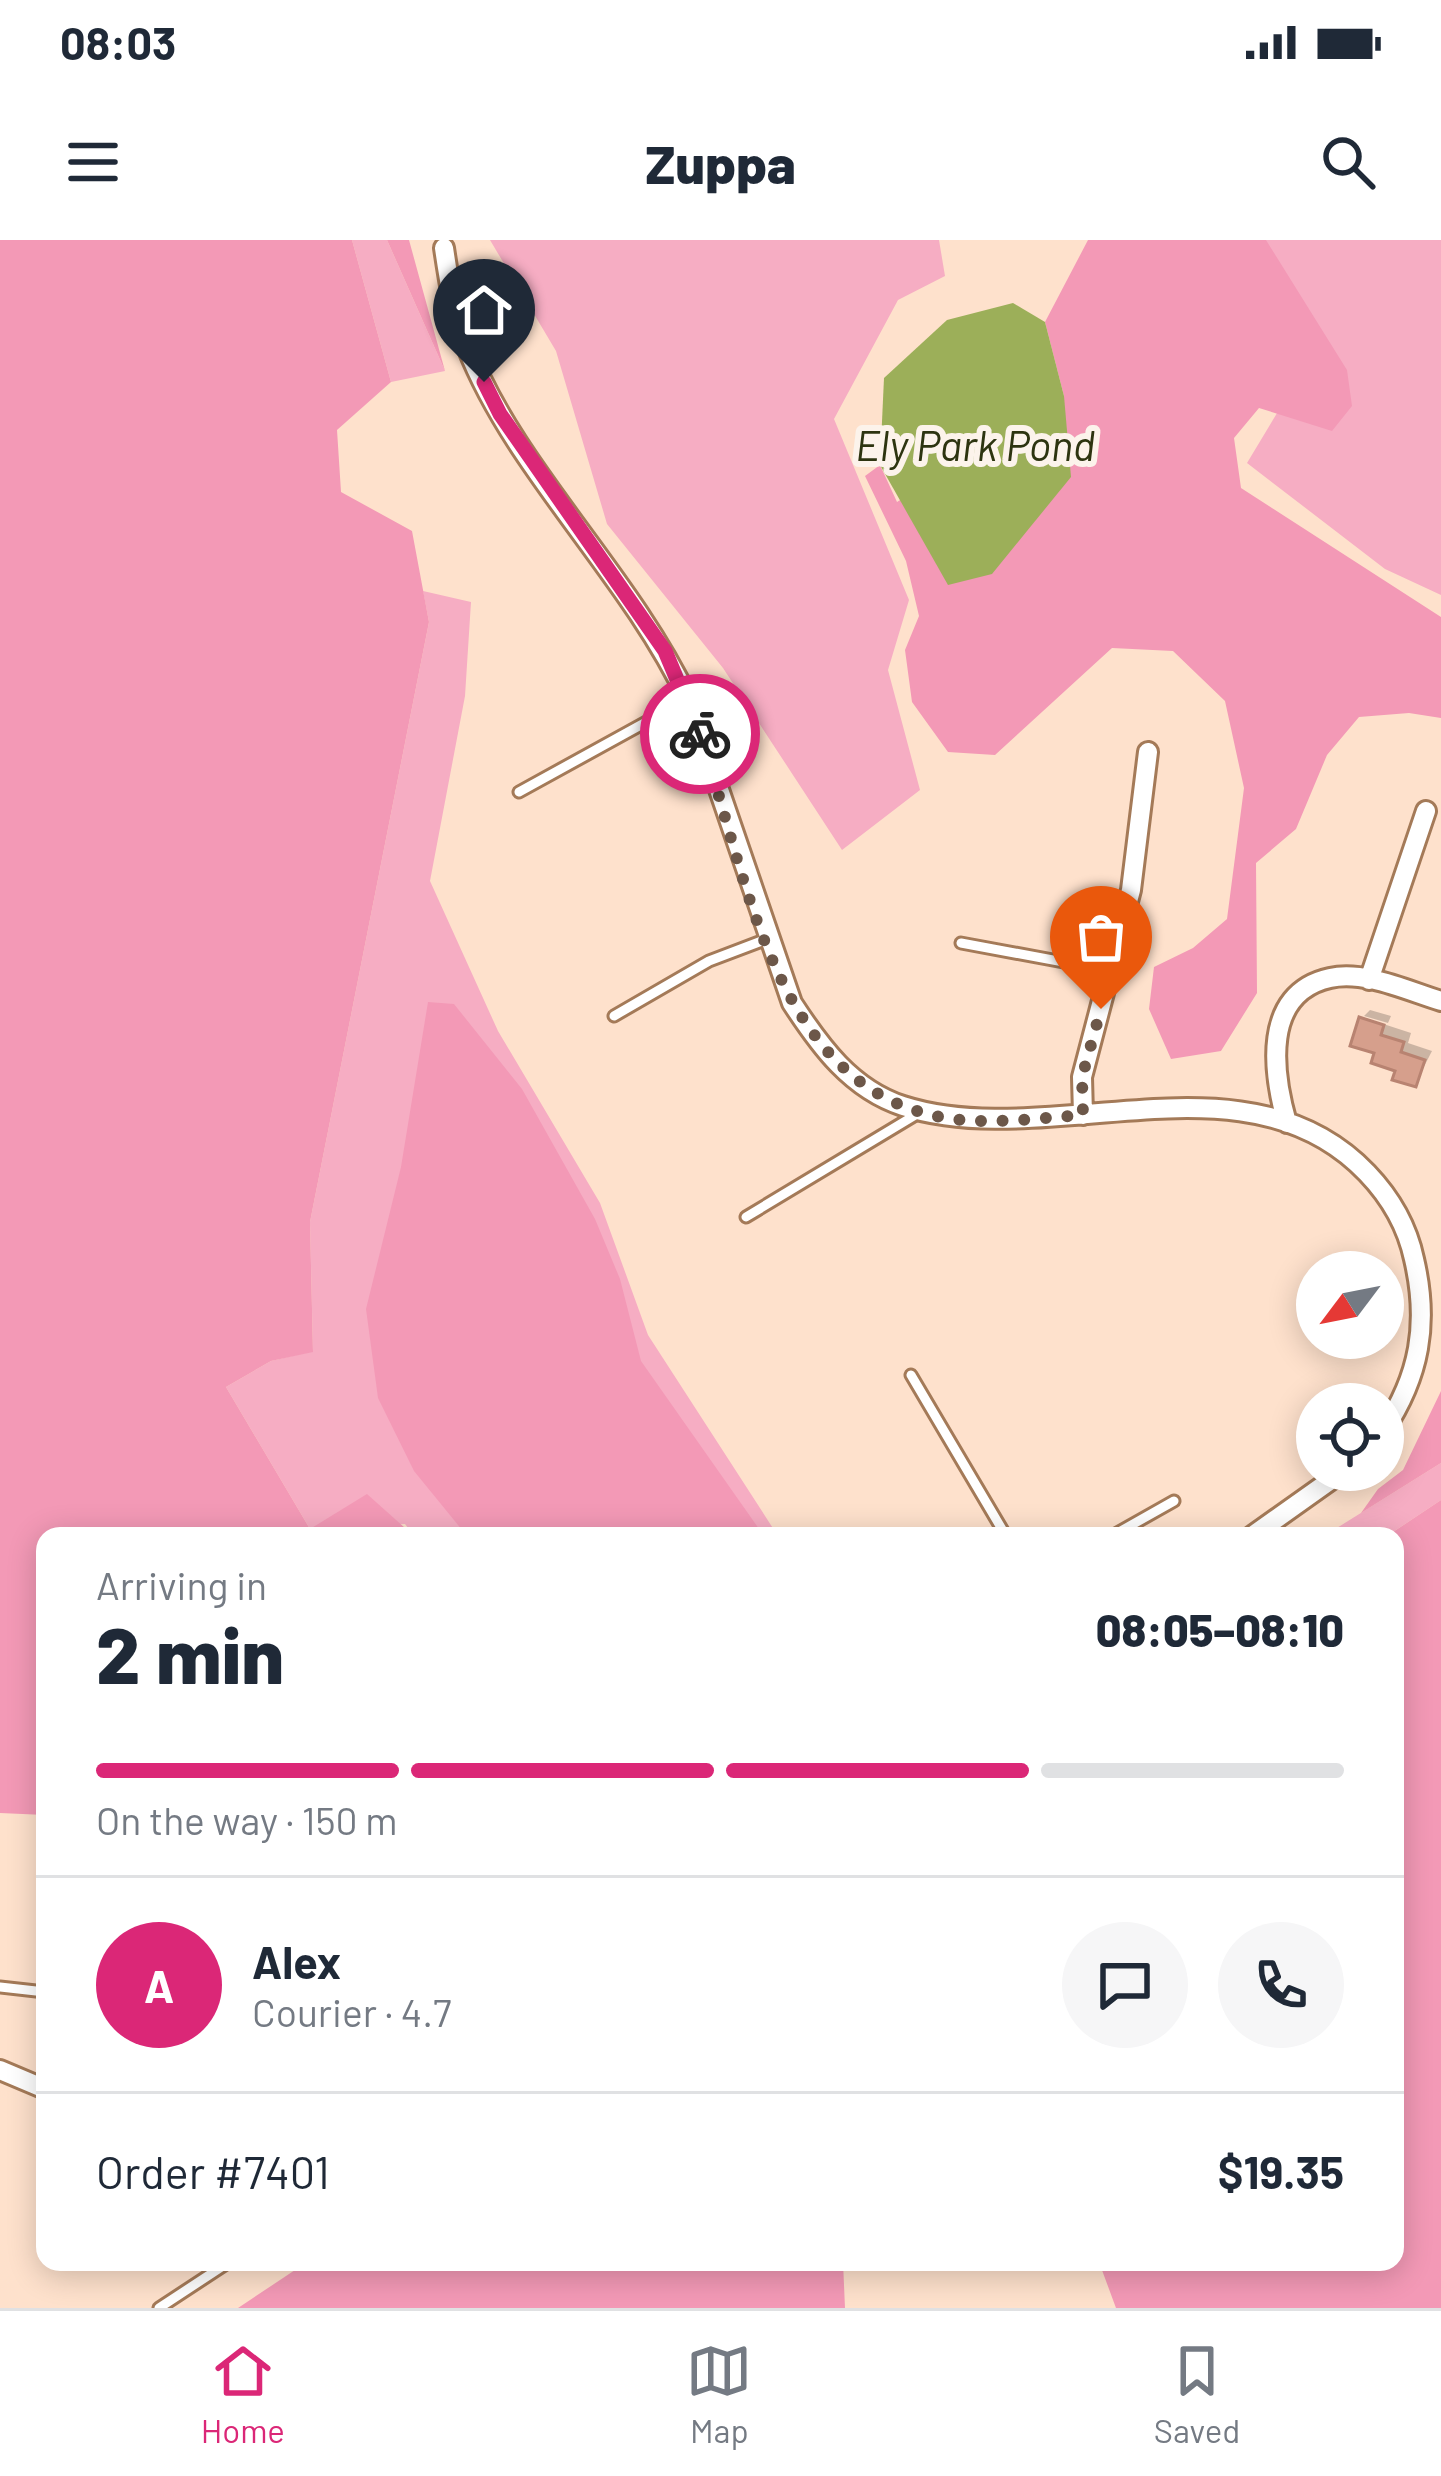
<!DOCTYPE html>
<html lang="en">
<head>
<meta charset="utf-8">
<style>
  body { margin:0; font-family:Barlow,sans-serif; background:#f6f6f7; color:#1f2937; height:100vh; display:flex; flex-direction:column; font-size:45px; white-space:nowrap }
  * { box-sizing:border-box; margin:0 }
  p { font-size:39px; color:#747a83 }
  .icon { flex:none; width:66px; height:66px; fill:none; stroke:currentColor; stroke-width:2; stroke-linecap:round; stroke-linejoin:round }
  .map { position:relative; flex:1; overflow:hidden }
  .sheet { position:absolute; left:36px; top:1287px; width:1368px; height:744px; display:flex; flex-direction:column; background:#fff; border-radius:24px; box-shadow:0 6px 30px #0003 }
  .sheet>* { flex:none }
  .needle { width:78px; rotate:238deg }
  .buttons { position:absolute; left:1296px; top:1011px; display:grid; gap:24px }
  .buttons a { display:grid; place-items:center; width:108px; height:108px; border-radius:50%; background:#fff; box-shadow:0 6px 30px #0003; font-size:60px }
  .pin { position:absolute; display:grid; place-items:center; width:102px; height:102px; color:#fff; margin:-123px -51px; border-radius:50% 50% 50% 0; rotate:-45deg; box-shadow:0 0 12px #0007 }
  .pin .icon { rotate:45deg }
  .courier { position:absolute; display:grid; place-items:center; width:120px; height:120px; margin:-60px; border:9px solid #db2777; border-radius:50%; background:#fff; color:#222; box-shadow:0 3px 15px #0007 }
  .head em { font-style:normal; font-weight:800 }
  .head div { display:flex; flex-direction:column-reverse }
  .head { display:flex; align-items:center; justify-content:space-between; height:204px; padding:0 60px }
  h1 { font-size:78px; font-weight:800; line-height:90px }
  .bar { display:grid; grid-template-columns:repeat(4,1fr); gap:18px 12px; align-content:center; height:144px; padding:0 60px }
  .bar i { height:15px; border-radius:9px; background:#e0e1e3 }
  .bar .selected { background:#db2777 }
  .bar p { grid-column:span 4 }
  .line { display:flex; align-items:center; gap:30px; padding:0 60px; border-top:3px solid #e0e1e3 }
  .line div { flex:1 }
  .round { display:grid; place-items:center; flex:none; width:126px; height:126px; border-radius:63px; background:#f6f6f7 }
  .status { display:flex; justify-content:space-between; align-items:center; height:84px; padding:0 60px; background:#fff; direction:ltr }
  .status svg { height:33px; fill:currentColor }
  header { display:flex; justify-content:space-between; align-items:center; height:156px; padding:0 60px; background:#fff; font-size:54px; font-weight:800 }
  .menu { display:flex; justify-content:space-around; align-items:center; height:168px; border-top:3px solid #e0e1e3; background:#fff; font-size:33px; color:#747a83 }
  .menu a { display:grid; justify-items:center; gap:6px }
  .menu .selected { color:#db2777 }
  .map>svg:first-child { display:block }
</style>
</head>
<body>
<div class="status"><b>08:03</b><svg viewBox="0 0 49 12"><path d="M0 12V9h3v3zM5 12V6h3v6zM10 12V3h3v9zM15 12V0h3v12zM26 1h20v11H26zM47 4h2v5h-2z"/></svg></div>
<header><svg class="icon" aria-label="menu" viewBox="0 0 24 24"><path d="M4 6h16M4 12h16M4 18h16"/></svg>Zuppa<svg class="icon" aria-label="search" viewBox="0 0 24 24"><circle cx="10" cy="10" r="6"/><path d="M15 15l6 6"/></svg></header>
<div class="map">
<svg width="1441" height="2068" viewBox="0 0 1441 2068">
  <rect width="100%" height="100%" fill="#fee1cc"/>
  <path fill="#f6adc3" d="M352 0H387L445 131 391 142Z
    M490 0H939L945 36 898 60 834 179 909 360 888 430 920 550 842 610 723 428 607 284 556 111Z
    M1232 0H1441V355L1385 329 1247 223 1321 100Z
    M423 351 471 362 465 456 430 641 498 791 600 963 648 1095 778 1296H414L405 1284 310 1289 226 1147 271 1121 313 1111 310 982 429 382Z
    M1441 1223V1260L1387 1296H1324Z"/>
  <path fill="#f399b6" d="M0 0H352L391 142 337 190 341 252 412 291 429 382 310 982 313 1112 271 1121 226 1147 310 1289 367 1254 414 1296H45V1575L0 1573Z
    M387 0H409L445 131Z
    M1088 0H1266L1347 130 1352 166 1332 191 1259 168 1234 198 1241 248 1441 377V478L1409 473 1359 477 1327 515 1296 589 1256 623 1257 753 1221 811 1171 819 1149 769 1154 727 1193 708 1227 679 1244 548 1225 461 1173 411 1112 408 995 515 948 512 912 462 905 410 919 376 906 321 865 236 880 225 897 262 1064 156 1045 82Z
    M428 762 454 764 522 849 595 979 620 1039 641 1121 764 1296H467L414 1231 378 1158 366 1069 401 927Z
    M1441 1151V1223L1361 1273 1378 1249 1403 1230Z
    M1441 1260V2068H1116L1099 2022H1395V1296H1387Z
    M307 2022H843L845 2068H238Z"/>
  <path fill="#9caf59" d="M1013 63 1045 82 1064 156 1071 237 992 334 948 345 880 225 884 138 947 80Z"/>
  <path fill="#0003" d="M1370 770 1391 776 1388 783 1364 776Z
    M1362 777 1411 793 1408 803 1432 811 1415 844 1396 838 1399 829 1375 821 1377 812 1353 804Z"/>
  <path fill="#d69f8c" stroke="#b88371" stroke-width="3" d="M1359 777 1384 785 1381 795 1404 802 1401 812 1425 820 1416 847 1392 840 1395 831 1371 823 1374 813 1350 806Z"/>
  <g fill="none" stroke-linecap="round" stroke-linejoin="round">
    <g stroke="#a47a58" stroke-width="15">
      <path id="lane" d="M519 552 688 459
        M961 703 1112 731
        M614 776 709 721 767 699
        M746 977 922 871
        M911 1135 1006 1296
        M1112 1296 1174 1261
        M0 1747 45 1752
        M159 2068 229 2022"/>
    </g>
    <g stroke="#a47a58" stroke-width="24">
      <path id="street" d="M444 8C449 42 454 75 467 107 515 230 629 334 688 459L792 763C820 806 851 849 903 866 1049 913 1246 806 1367 933 1390 957 1407 986 1414 1019 1429 1083 1420 1136 1383 1191
        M1369 740 1426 571
        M1083 875 1082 837 1131 650 1148 512
        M1287 883C1273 834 1261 753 1330 738 1364 730 1408 751 1441 761
        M1252 1296 1345 1230
        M0 1830 45 1849"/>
    </g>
    <use href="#lane" stroke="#fff" stroke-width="9"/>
    <use href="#street" stroke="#fff" stroke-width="18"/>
  </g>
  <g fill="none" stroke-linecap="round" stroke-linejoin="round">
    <path stroke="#6c5749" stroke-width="12" stroke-dasharray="0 21.6" d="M700 494C747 632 772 849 946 878 991 885 1038 878 1083 875L1082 837 1101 769"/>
    <path stroke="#db2777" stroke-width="15" d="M484 142 500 174 665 411 700 494"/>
  </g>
  <g text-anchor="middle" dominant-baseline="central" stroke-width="12" stroke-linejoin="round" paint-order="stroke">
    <g font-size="42" font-style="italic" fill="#2d3410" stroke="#fcf3eb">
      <text x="975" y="204">Ely Park Pond</text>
    </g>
  </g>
</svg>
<div class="buttons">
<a><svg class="needle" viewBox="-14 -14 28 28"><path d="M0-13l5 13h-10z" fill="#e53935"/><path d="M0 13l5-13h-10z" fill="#747a83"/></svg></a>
<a><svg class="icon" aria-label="locate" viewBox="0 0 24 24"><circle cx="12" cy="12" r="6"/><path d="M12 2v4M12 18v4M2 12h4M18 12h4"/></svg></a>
</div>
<div class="pin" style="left:1101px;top:769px;background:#ea580c"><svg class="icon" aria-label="bag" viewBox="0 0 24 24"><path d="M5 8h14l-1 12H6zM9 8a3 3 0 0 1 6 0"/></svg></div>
<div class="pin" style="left:484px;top:142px;background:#1f2937"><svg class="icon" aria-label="home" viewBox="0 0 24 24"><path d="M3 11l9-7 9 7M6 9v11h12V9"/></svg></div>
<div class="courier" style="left:700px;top:494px"><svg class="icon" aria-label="bike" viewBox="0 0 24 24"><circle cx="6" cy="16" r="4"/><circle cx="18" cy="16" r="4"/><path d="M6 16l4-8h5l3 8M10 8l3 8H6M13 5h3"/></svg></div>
<section class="sheet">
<div class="head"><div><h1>2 min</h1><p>Arriving in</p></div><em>08:05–08:10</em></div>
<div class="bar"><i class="selected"></i><i class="selected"></i><i class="selected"></i><i></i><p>On the way · 150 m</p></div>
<div class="line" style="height:216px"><b class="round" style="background:#db2777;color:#fff">A</b><div><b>Alex</b><p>Courier · 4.7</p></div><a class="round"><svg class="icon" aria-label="chat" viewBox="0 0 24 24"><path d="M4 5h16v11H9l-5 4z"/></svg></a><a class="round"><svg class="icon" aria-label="phone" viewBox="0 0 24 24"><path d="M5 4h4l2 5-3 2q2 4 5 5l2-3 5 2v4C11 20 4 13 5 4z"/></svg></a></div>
<div class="line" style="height:156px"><div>Order #7401</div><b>$19.35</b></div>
</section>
</div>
<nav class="menu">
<a class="selected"><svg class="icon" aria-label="home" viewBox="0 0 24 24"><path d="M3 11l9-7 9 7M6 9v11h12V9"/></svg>Home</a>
<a><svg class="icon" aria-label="map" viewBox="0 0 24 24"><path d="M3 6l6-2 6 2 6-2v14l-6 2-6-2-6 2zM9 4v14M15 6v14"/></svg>Map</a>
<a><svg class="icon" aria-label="saved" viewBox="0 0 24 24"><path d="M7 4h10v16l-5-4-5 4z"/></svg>Saved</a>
</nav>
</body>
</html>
